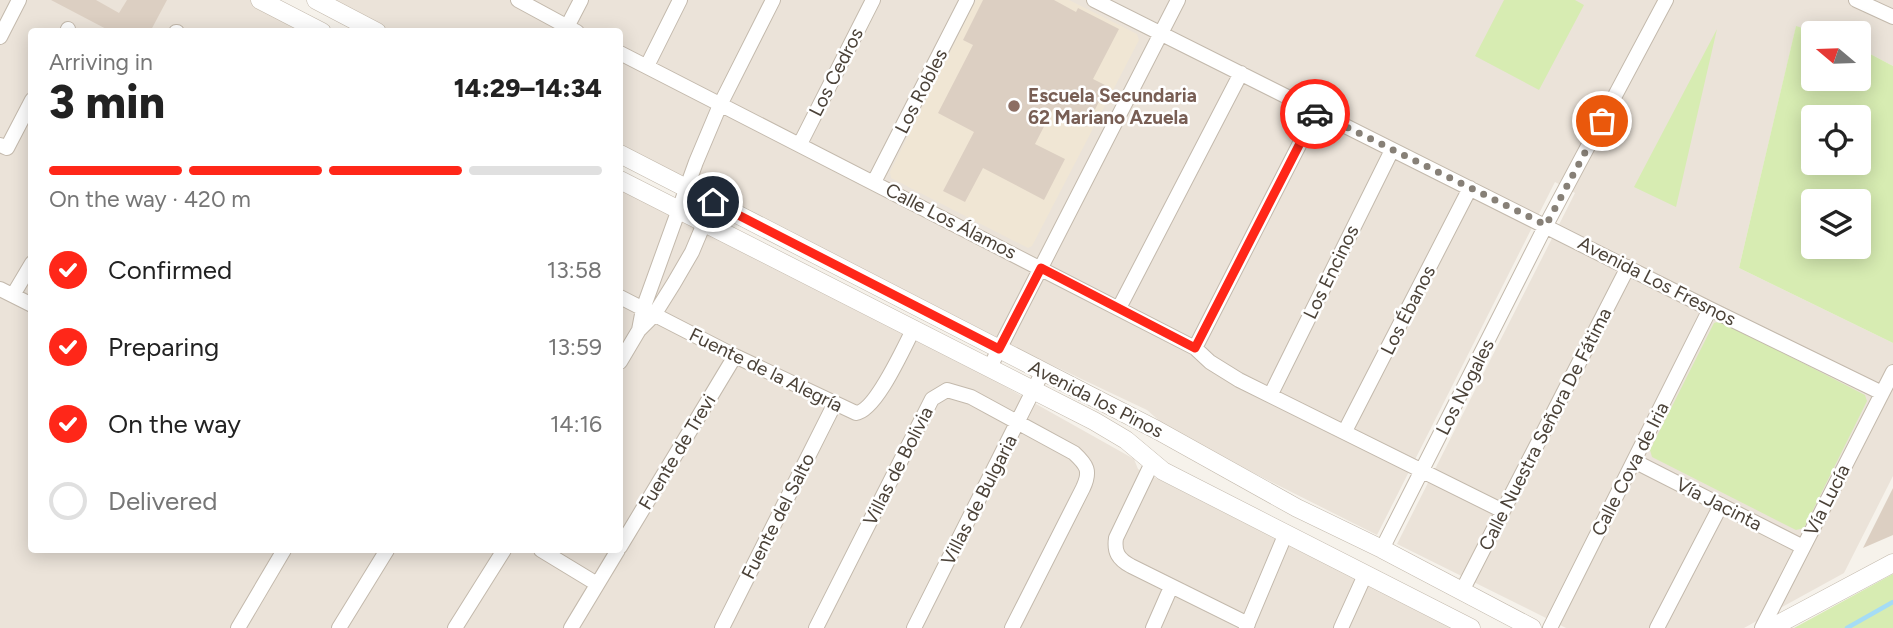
<!DOCTYPE html>
<html lang="en">
<head>
<meta charset="utf-8">
<style>
  body { margin:0; font-family:Figtree,sans-serif; background:#f2f2f2; color:#222; height:100vh; display:flex; flex-direction:column; font-size:26px; white-space:nowrap }
  * { box-sizing:border-box; margin:0 }
  p { font-size:23px; color:#767676 }
  .icon { flex:none; width:38px; height:38px; fill:none; stroke:currentColor; stroke-width:2; stroke-linecap:round; stroke-linejoin:round }
  .map { position:relative; flex:1; overflow:hidden }
  .side { position:absolute; left:28px; top:28px; width:595px; height:525px; display:flex; flex-direction:column; background:#fff; border-radius:7px; box-shadow:0 4px 18px #0003 }
  .side>* { flex:none }
  .needle { width:46px; rotate:289deg }
  .fabs { position:absolute; left:1801px; top:21px; display:grid; gap:14px }
  .fabs a { display:grid; place-items:center; width:70px; height:70px; border-radius:7px; background:#fff; box-shadow:0 4px 18px #0003; font-size:35px }
  .pin { position:absolute; display:grid; place-items:center; width:60px; height:60px; color:#fff; margin:-30px; border:4px solid #fff; border-radius:50%; box-shadow:0 2px 7px #0007 }
  .courier { position:absolute; display:grid; place-items:center; width:70px; height:70px; margin:-35px; border:5px solid #ff2719; border-radius:50%; background:#fff; color:#222; box-shadow:0 2px 9px #0007 }
  .headline em { font-style:normal; font-weight:800 }
  .headline div { display:flex; flex-direction:column-reverse }
  .headline { display:flex; align-items:center; justify-content:space-between; height:119px; padding:0 21px }
  h1 { font-size:46px; font-weight:800; line-height:52px }
  .bar { display:grid; grid-template-columns:repeat(4,1fr); gap:10px 7px; align-content:center; height:84px; padding:0 21px }
  .bar i { height:9px; border-radius:5px; background:#e0e0e0 }
  .bar .active { background:#ff2719 }
  .bar p { grid-column:span 4 }
  ol { padding:0 21px; list-style:none }
  li { display:flex; align-items:center; gap:21px; height:77px }
  li p { margin-inline-start:auto }
  li .icon { padding:7px; border-radius:50%; background:#ff2719; color:#fff; stroke-width:4 }
  li:last-child { color:#767676 }
  li i { width:38px; height:38px; border:4px solid #e0e0e0; border-radius:50% }
  .map>svg:first-child { display:block }
</style>
</head>
<body>
<div class="map">
<svg width="1893" height="628" viewBox="0 0 1893 628">
  <rect width="100%" height="100%" fill="#f6f2eb"/>
  <path fill="#ebe3d9" d="M0 0H252L316 31 32 32V550H620V184L924 341 1134 459 1138 469 1452 628H0Z
    M324 0H1893V66L1859 48 1858 33H1818L1796 27 1739 268 1893 343V476L1844 573 1744 628H1566L1397 544 1575 193 1555 182 1377 535 1172 432 1147 410 676 187 620 157V32L383 31Z"/>
  <path fill="#f0e6d4" d="M976 0H1069L1137 34 1139 40 1032 246 1028 248 891 178 890 172Z"/>
  <path fill="#d7ecb2" fill-rule="evenodd" d="M1504 0H1575L1584 5 1539 90 1475 56Z
    M1796 26 1818 33H1813V79H1858L1859 48 1893 66V343L1739 268ZM1858 117V163H1813V117ZM1813 201H1858V247H1813Z
    M1717 29 1676 207 1634 187Z
    M1721 321 1865 395 1867 401 1804 528 1796 530 1652 457 1650 450 1714 323Z
    M1893 574V628H1794Z"/>
  <g fill="none" stroke-linecap="round" stroke-linejoin="round">
    <path stroke="#a5dcf5" stroke-width="4.5" d="M1847 628 1893 602"/>
  </g>
  <path fill="#dccfc2" d="M51 0H96L119 13 127 0H167L150 32H112Z
    M983 0H1054L1076 12 1078 8 1119 29 1093 79 1107 86 1086 127 1053 109 1035 144 1065 159 1044 200 983 168 965 202 943 191 974 132 938 113 973 45 963 40Z
    M1893 488V535L1863 548Z"/>
  <g fill="none" stroke-linecap="round" stroke-linejoin="round">
    <g stroke="#c3b9ac" stroke-width="16">
      <path id="minor" d="M518 0 577 32
        M1094 0 1710 309 1882 393
        M1856 0 1893 17
        M567 27 581 0
        M67 32 68 29
        M176 32H177
        M0 37 19 0
        M620 53 1195 348 1210 362 1239 380 1503 511
        M647 66 680 0
        M800 144 873 0
        M0 145 7 148 32 100
        M874 182 967 0
        M0 289 32 305
        M13 295 32 263
        M620 297 735 356 856 413C876 411 904 347 914 328
        M1119 308 1241 73
        M639 330 643 309 696 162 720 105 773 0
        M1195 348 1316 112
        M620 362 639 330 654 315 674 283 692 252 713 202
        M990 367 1178 0
        M1271 394 1392 150
        M1345 431 1470 188
        M1634 461 1803 547
        M1152 463 1116 538C1114 552 1118 559 1131 566L1248 624
        M620 547 735 356
        M1382 549 1546 225 1666 0
        M541 550 597 584
        M1462 591 1628 267
        M238 628 284 550
        M339 628 387 550
        M455 628 504 550
        M571 628 618 550
        M722 628 834 405
        M816 628 932 399 947 390 971 397 1074 453C1087 465 1091 471 1083 488L1012 628
        M914 628 1043 371
        M1153 628 1171 587
        M1246 628 1286 533
        M1341 628 1365 575
        M1550 628 1710 309
        M1657 628 1721 505
        M1762 628 1893 372"/>
    </g>
    <g stroke="#c3b9ac" stroke-width="19">
      <path id="tertiary" d="M260 0 322 32
        M316 0 377 32
        M620 154 1157 430 1297 508 1382 549 1532 628
        M620 180 1094 421 1126 440 1163 471 1471 628
        M1771 628 1893 563"/>
    </g>
    <use href="#minor" stroke="#fff" stroke-width="14"/>
    <use href="#tertiary" stroke="#fff" stroke-width="18"/>
  </g>
  <g fill="none" stroke-linecap="round" stroke-linejoin="round">
    <path stroke="#878077" stroke-width="7" stroke-dasharray="0 12.6" d="M1315 114 1316 112 1546 225 1602 121"/>
    <path stroke="#ff2719" stroke-width="9" d="M713 202 999 349 1041 268 1195 348 1315 114"/>
  </g>
  <circle fill="#8d6e63" stroke="#fff" stroke-width="2.5" cx="1014" cy="106" r="7"/>
  <g text-anchor="middle" dominant-baseline="central" stroke-width="5" stroke-linejoin="round" paint-order="stroke">
    <g font-size="19" fill="#4b4238" stroke="#fff">
      <text transform="translate(836 72) rotate(-63)">Los Cedros</text>
      <text transform="translate(921 91) rotate(-63)">Los Robles</text>
      <text transform="translate(951 221) rotate(27)">Calle Los Álamos</text>
      <text transform="translate(1331 272) rotate(-64)">Los Encinos</text>
      <text transform="translate(1657 281) rotate(27)">Avenida Los Fresnos</text>
      <text transform="translate(1408 310) rotate(-63)">Los Ébanos</text>
      <text transform="translate(766 370) rotate(26)">Fuente de la Alegría</text>
      <text transform="translate(1465 387) rotate(-63)">Los Nogales</text>
      <text transform="translate(1096 399) rotate(27)">Avenida los Pinos</text>
      <text transform="translate(1545 429) rotate(-63)">Calle Nuestra Señora De Fátima</text>
      <text transform="translate(677 452) rotate(-59)">Fuente de Trevi</text>
      <text transform="translate(898 466) rotate(-63)">Villas de Bolivia</text>
      <text transform="translate(1630 469) rotate(-63)">Calle Cova de Iria</text>
      <text transform="translate(979 500) rotate(-63)">Villas de Bulgaria</text>
      <text transform="translate(1827 500) rotate(-63)">Vía Lucía</text>
      <text transform="translate(1719 504) rotate(27)">Vía Jacinta</text>
      <text transform="translate(778 516) rotate(-63)">Fuente del Salto</text>
    </g>
    <g font-size="19" font-weight="bold" fill="#785e54" stroke="#fff" text-anchor="start">
      <text x="1028" y="95">Escuela Secundaria<tspan x="1028" dy="22">62 Mariano Azuela</tspan></text>
    </g>
  </g>
</svg>
<div class="fabs">
<a><svg class="needle" viewBox="-14 -14 28 28"><path d="M0-13l5 13h-10z" fill="#e53935"/><path d="M0 13l5-13h-10z" fill="#767676"/></svg></a>
<a><svg class="icon" aria-label="locate" viewBox="0 0 24 24"><circle cx="12" cy="12" r="6"/><path d="M12 2v4M12 18v4M2 12h4M18 12h4"/></svg></a>
<a><svg class="icon" aria-label="layers" viewBox="0 0 24 24"><path d="M12 4l9 5-9 5-9-5zM3 14l9 5 9-5"/></svg></a>
</div>
<div class="pin" style="left:1602px;top:121px;background:#ea580c"><svg class="icon" aria-label="bag" viewBox="0 0 24 24"><path d="M5 8h14l-1 12H6zM9 8a3 3 0 0 1 6 0"/></svg></div>
<div class="pin" style="left:713px;top:202px;background:#1f2937"><svg class="icon" aria-label="home" viewBox="0 0 24 24"><path d="M3 11l9-7 9 7M6 9v11h12V9"/></svg></div>
<div class="courier" style="left:1315px;top:114px"><svg class="icon" aria-label="car" viewBox="0 0 24 24"><path d="M5 17H2v-5l4-1 3-4h7l3 4 3 1v5h-3M9 17h6M6 11h13"/><circle cx="7" cy="17" r="2"/><circle cx="17" cy="17" r="2"/></svg></div>
<section class="side">
<div class="headline"><div><h1>3 min</h1><p>Arriving in</p></div><em>14:29–14:34</em></div>
<div class="bar"><i class="active"></i><i class="active"></i><i class="active"></i><i></i><p>On the way · 420 m</p></div>
<ol>
<li><svg class="icon" aria-label="check" viewBox="0 0 24 24"><path d="M5 12l5 5 9-10"/></svg>Confirmed<p>13:58</p></li>
<li><svg class="icon" aria-label="check" viewBox="0 0 24 24"><path d="M5 12l5 5 9-10"/></svg>Preparing<p>13:59</p></li>
<li><svg class="icon" aria-label="check" viewBox="0 0 24 24"><path d="M5 12l5 5 9-10"/></svg>On the way<p>14:16</p></li>
<li><i></i>Delivered</li>
</ol>
</section>
</div>
</body>
</html>
